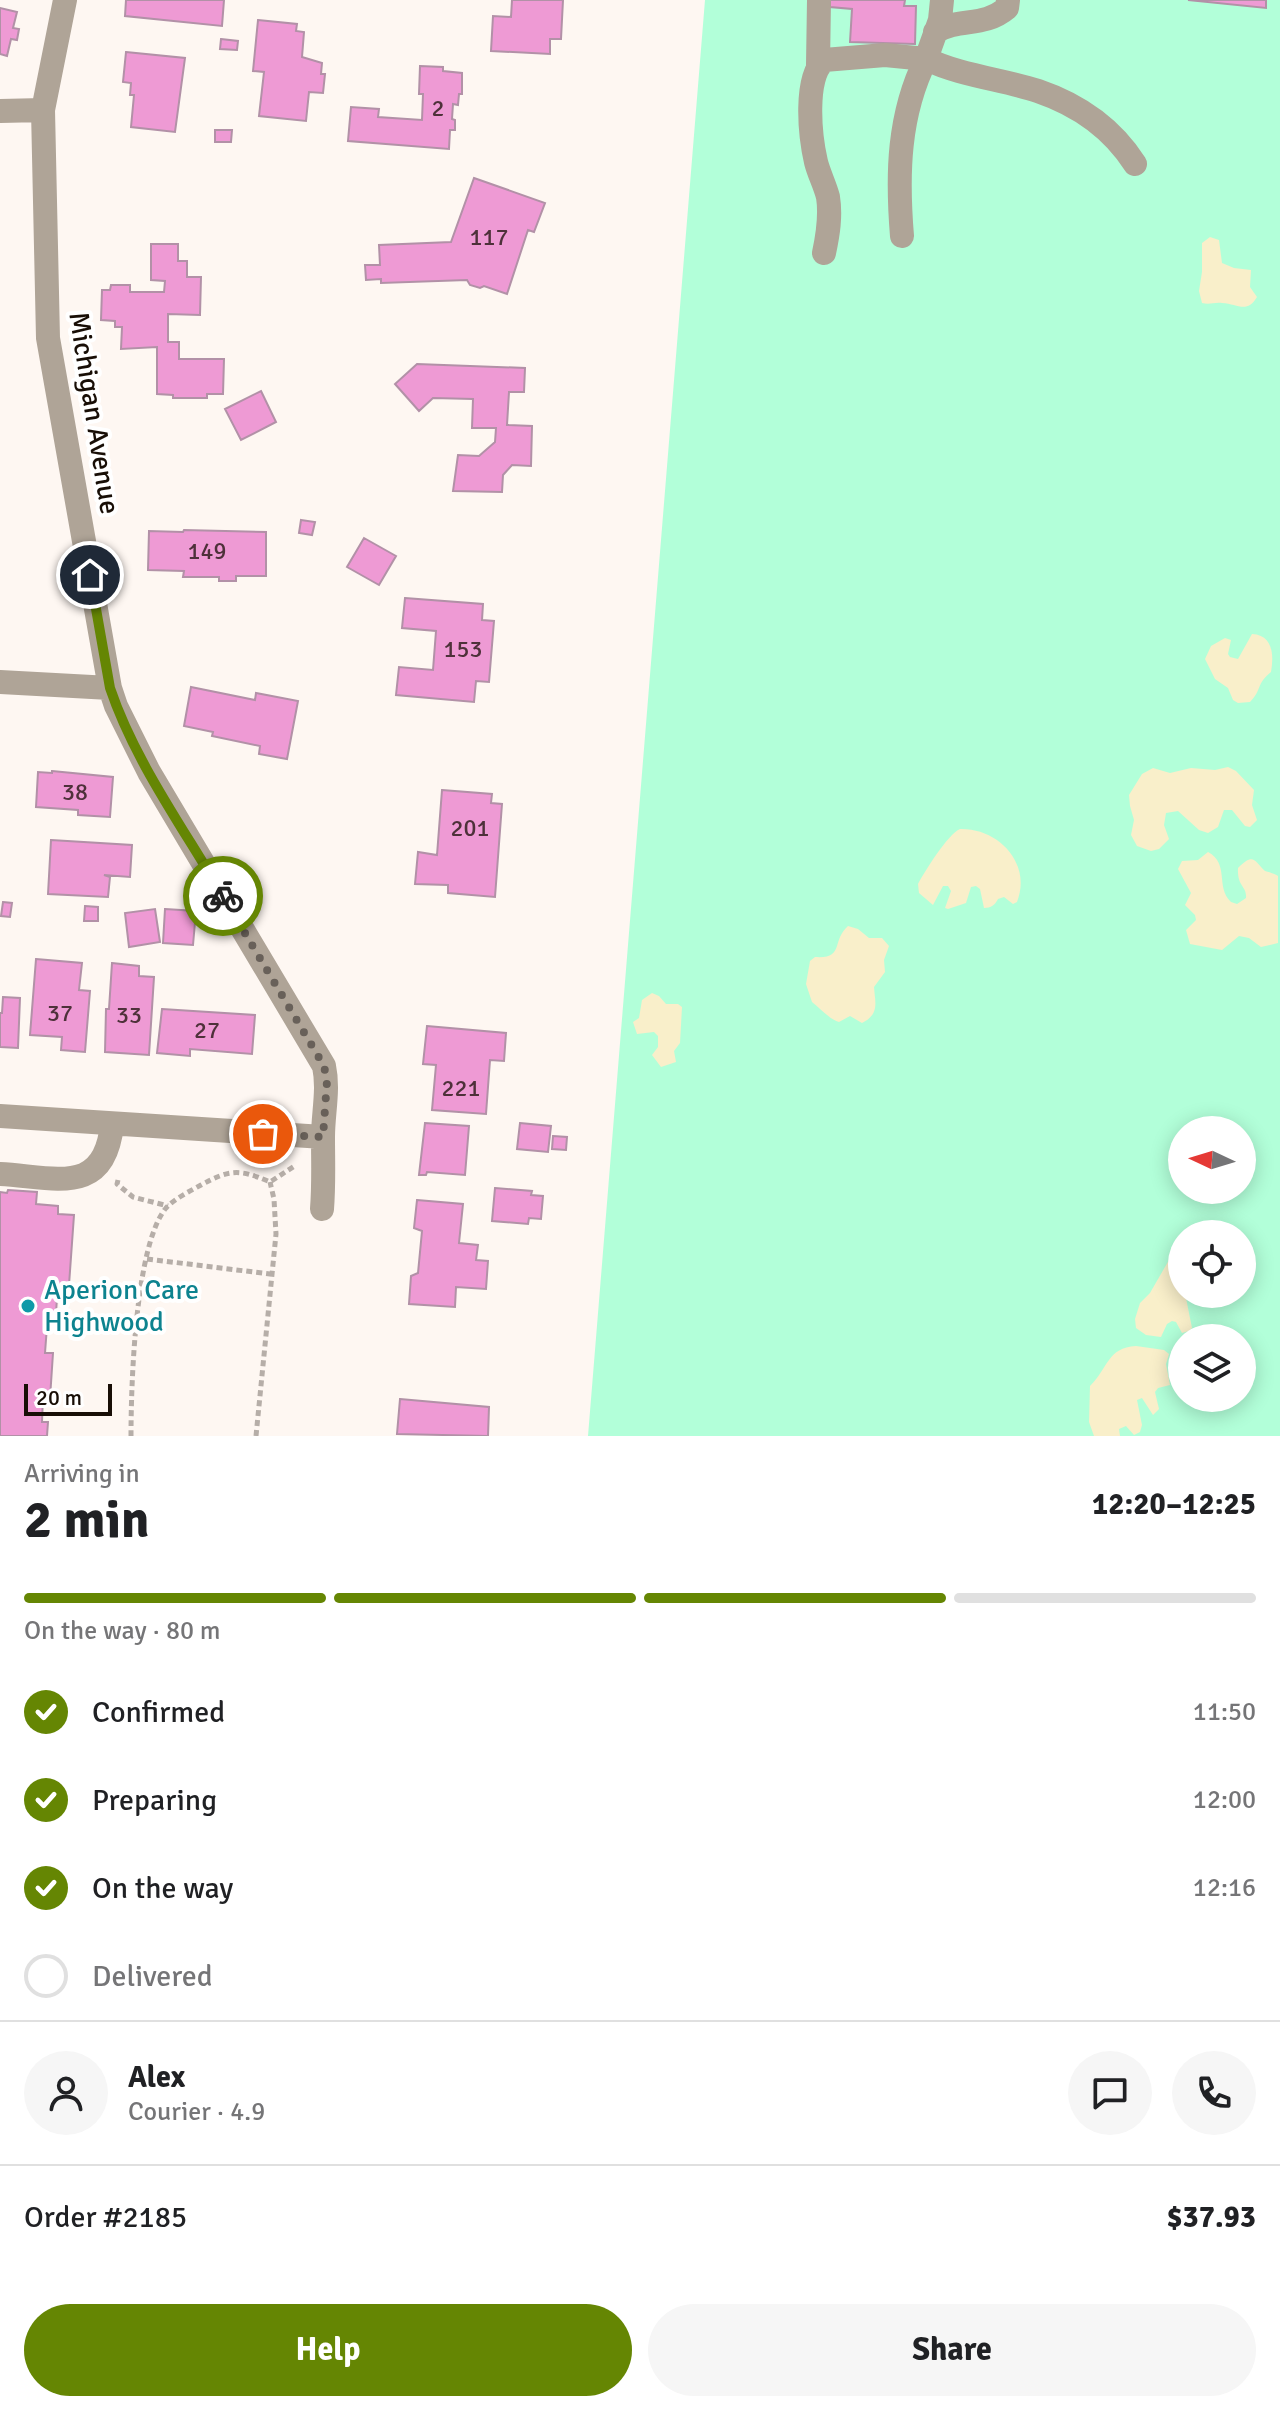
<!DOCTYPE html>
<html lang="en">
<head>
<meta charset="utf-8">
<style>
  body { margin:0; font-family:Signika,sans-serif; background:#f6f6f6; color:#202124; height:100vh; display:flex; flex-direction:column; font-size:30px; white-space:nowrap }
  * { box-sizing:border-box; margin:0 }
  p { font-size:26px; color:#757577 }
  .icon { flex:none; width:44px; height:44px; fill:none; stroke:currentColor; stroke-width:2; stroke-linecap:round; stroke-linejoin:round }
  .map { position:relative; height:1436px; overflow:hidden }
  .details { display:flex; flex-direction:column; background:#fff; flex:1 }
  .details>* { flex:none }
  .needle { width:52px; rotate:274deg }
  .tools { position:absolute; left:1168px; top:1116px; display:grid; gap:16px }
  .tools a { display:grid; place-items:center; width:88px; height:88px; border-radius:50%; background:#fff; box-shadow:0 4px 20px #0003; font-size:40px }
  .scale { position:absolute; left:24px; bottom:20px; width:88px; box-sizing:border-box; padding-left:8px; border:4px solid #180e06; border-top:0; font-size:22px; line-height:28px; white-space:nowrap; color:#180e06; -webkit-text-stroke:6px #fff; paint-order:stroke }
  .pin { position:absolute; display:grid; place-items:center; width:68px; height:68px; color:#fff; margin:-34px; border:4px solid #fff; border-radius:50%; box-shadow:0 2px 8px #0007 }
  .courier { position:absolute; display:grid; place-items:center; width:80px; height:80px; margin:-40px; border:6px solid #658603; border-radius:50%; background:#fff; color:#222; box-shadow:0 2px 10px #0007 }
  .head em { font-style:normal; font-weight:700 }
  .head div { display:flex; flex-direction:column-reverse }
  .head { display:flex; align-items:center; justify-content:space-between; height:136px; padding:0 24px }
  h1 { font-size:52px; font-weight:700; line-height:60px }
  .bar { display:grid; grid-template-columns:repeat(4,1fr); gap:12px 8px; align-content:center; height:96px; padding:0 24px }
  .bar i { height:10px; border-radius:6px; background:#e0e0e0 }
  .bar .on { background:#658603 }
  .bar p { grid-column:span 4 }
  .line { display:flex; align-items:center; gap:20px; padding:0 24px; border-top:2px solid #e0e0e0 }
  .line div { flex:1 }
  .round { display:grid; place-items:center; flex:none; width:84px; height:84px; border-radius:42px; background:#f6f6f6 }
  ol { padding:0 24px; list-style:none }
  li { display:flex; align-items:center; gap:24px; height:88px }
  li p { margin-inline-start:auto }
  li .icon { padding:8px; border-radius:50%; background:#658603; color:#fff; stroke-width:4 }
  li:last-child { color:#757577 }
  li i { width:44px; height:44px; border:4px solid #e0e0e0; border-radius:50% }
  .cta { display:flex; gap:16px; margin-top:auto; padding:16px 24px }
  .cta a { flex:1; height:92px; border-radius:48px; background:#658603; color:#fff; font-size:32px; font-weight:700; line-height:92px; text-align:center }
  .cta a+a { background:#f6f6f6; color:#202124 }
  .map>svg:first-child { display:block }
</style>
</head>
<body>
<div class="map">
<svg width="1280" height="1436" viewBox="0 0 1280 1436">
  <rect width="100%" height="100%" fill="#fef7f2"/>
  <path fill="#b2ffd9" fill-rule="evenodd" d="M705 0H1280V1436H588ZM1182 1130H1242V1190H1182ZM1182 1234H1242V1294H1182ZM1182 1338H1242V1398H1182Z"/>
  <path fill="#f9efca" d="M1210 237 1219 240 1222 263 1234 268 1251 270 1250 287 1257 297C1247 314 1238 304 1222 303 1214 302 1210 305 1202 303L1199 291 1202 272V243Z
    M1252 634C1273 635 1274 655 1271 672 1256 684 1262 690 1250 702L1238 703 1233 700 1228 688 1215 679 1205 659 1211 646 1225 638 1231 640 1228 654 1230 657 1238 659Z
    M1228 767 1236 771 1254 790 1252 805 1257 820 1250 827 1245 826 1232 810H1224L1218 827 1208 833 1199 830 1178 811 1166 813 1164 825 1169 839 1159 849 1151 851 1137 846 1131 835 1134 820 1130 806 1129 795 1142 774 1153 768 1170 773 1191 768 1215 770Z
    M960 829C999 828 1032 864 1017 902L1013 904 1004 897 998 899C995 905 991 908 984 908L980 889 976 886 971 887 966 903 948 909 945 908 951 891 948 886H943L933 905 919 893 918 884C925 871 948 834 960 829Z
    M1208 852C1230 864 1215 887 1231 902L1237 904 1246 898C1247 886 1237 887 1238 868 1254 852 1254 861 1265 871 1266 871 1278 875 1278 876V943L1261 947 1249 938 1239 936 1222 950 1190 944 1186 930 1196 920 1195 915 1185 905 1191 893 1178 869 1182 861 1198 860Z
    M848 926 858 929 869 938H882L889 946 884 960 885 972 874 987C875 1002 880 1014 862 1023L850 1016 839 1022C829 1019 821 1009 812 1002L806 984 810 961 815 957C845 959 831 941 848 926Z
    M652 993 659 996 666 1004H678L682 1007 680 1043 674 1051 676 1062 661 1067 652 1055 658 1047V1036L654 1032 637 1034 633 1022 639 1018 642 1000Z
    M1182 1253V1294H1189L1186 1298 1192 1328 1189 1331 1182 1333 1176 1322 1172 1321 1167 1324 1161 1337 1146 1335 1136 1328 1135 1319 1140 1303 1150 1293 1169 1260Z
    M1136 1346 1164 1350 1169 1354 1166 1364 1170 1385 1158 1388 1155 1392 1159 1409 1153 1415 1142 1398 1137 1400 1142 1425 1140 1432 1134 1435 1126 1426 1119 1429 1120 1436H1094L1089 1422 1090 1386C1109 1367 1107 1348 1136 1346Z"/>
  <path fill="#ee9ad4" stroke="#b291a7" stroke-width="2" d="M126 0H224L222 26 125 16Z
    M512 0H563L561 39H550V54L491 51 493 16 511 17Z
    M830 0H905L904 6H916L915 44 850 42 852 9 830 7Z
    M1188 0H1266V8Z
    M0 8 17 12 13 28 19 29 17 40 11 39 7 56 0 54Z
    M258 20 297 24 296 31 304 32 302 57 322 63 321 74H325L323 93 309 92 306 121 259 116 264 72 253 71Z
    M221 39 238 41 237 50 220 49Z
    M126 52 185 58 175 132 131 127 134 95H130L131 83 123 82Z
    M420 66 443 67V71L462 73V94H459L458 105 453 104 452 119 455 120V130H450L449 149 348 141 351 107 379 109 378 117 422 120 423 94H419Z
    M215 130H232L231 142H215Z
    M474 178 545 203 534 232 528 230 507 294 484 286 480 288 470 285 467 280 381 283V279L366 280 365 265H380L379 245 451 242Z
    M151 244H178V261H187V277H201L200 315 168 314V342H179V359H224L223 394H207V398H173V395L157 394V347L121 349 122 327H115V321L101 320 102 290H110L111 285H130V292H164L165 281 151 280Z
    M417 364 525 368 524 392H509L507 425 532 426 531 466 512 465 503 475 502 492 453 491 458 455 479 456 495 442 496 428H472L473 399 433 398 419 411 395 384Z
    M261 391 276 422 241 440 225 409Z
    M301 520 315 522 312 535 299 533Z
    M184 530 266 532V576H236V581H219V577H183L184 571 148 570 149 531 183 532Z
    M364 538 396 556 379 585 347 567Z
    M405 598 483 604 482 620 494 621 489 682 476 681 474 702 396 695 399 667 433 670 436 631 402 628Z
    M191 687 255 700 256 693 298 701 287 759 259 754 260 746 212 736 213 732 184 726Z
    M52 771 113 777 110 817 78 815V810L36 807 38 772 52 773Z
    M442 790 492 794 491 803 502 804 495 897 448 893V885L415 884 418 852 437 855Z
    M51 840 132 845 130 877 104 875 110 877 108 897 48 894Z
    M3 902 12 903 10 917 1 916Z
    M85 906 98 907V921H84Z
    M155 909 160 942 129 947 125 913Z
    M165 909 196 911 193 945 163 943Z
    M36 959 82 963 79 990 90 991 85 1052 61 1050 62 1037 30 1035Z
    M112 963 139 966V976L154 977 149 1055 105 1052 106 1009H109Z
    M3 997 20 998 18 1048 0 1047V1013H2Z
    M162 1009 255 1015 252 1054 190 1049V1056L157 1053Z
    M427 1026 506 1033 504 1061 490 1060 486 1114 432 1110 436 1065 423 1064Z
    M425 1123 469 1126 465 1175 427 1172 426 1175H419Z
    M520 1123 551 1126 548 1152 517 1149Z
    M553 1136 567 1137 566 1150 552 1149Z
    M495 1188 532 1191 531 1195 543 1196 541 1219 529 1218 528 1224 492 1221Z
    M8 1190 37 1192 36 1204 58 1206V1214L74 1215 69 1285 58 1284 55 1327 47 1326 45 1353H53L50 1398 43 1397 42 1422H48L47 1436H0V1192L7 1193Z
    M417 1200 463 1204 459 1243 478 1245 476 1260 488 1261 486 1289 456 1287 455 1307 409 1304 411 1276 418 1273 422 1231 414 1228Z
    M400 1399 489 1407 488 1436 397 1434Z"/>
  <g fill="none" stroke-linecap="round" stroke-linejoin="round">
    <path stroke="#b6aea8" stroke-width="5" stroke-dasharray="6 4" stroke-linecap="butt" d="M118 1180 117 1184 133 1197 168 1206
      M147 1259 270 1274
      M131 1436C131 1386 135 1245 166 1208 174 1199 190 1191 201 1185 230 1169 240 1169 270 1182L296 1165
      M256 1436 276 1234 274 1199 270 1182"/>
    <path stroke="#afa497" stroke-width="24" d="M65 0 43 110 48 338 110 688 116 706 149 772 324 1066C329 1090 323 1113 323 1137 323 1161 324 1184 322 1209
      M942 0 940 20 926 59C962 76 1001 79 1038 91 1079 105 1112 128 1135 164
      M935 32C960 17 983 28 1007 8L1008 0
      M818 65 819 0
      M0 111 43 110
      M824 253C828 234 831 216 828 197 825 185 819 174 816 162 810 136 804 79 824 60L885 55 926 59C898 115 897 175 902 236
      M0 682 110 688
      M0 1116 323 1137
      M0 1174C55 1177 105 1197 112 1124"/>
  </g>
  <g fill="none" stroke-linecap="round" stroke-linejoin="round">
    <path stroke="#686059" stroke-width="8" stroke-dasharray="0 14.4" d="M223 896 324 1066 327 1081 323 1137 263 1134"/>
    <path stroke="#658603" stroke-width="10" d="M90 575 110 688C135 762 184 829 223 896"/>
  </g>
  <circle fill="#0f9aa8" stroke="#fff" stroke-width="3" cx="28" cy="1306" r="8"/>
  <g text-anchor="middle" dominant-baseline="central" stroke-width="8" stroke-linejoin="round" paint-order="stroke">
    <g font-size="24" fill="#4e313a">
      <text x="438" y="108">2</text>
      <text x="489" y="237">117</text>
      <text x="207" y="551">149</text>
      <text x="463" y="649">153</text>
      <text x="75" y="792">38</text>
      <text x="470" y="828">201</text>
      <text x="60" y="1013">37</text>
      <text x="129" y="1015">33</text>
      <text x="207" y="1030">27</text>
      <text x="461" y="1088">221</text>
    </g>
    <g font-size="28" fill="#180e06" stroke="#fff">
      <text transform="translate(94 413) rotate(81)">Michigan Avenue</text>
    </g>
    <g font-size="28" fill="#0d838f" stroke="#fff" text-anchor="start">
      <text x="44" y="1290">Aperion Care<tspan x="44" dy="32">Highwood</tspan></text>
    </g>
  </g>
</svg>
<div class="tools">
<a><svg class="needle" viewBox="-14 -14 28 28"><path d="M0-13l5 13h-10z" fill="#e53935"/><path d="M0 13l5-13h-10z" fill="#757577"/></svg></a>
<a><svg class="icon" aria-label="locate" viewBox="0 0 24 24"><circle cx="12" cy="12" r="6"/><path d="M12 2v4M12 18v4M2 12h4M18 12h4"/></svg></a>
<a><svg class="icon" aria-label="layers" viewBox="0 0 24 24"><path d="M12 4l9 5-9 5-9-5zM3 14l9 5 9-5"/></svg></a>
</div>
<div class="scale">20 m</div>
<div class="pin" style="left:263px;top:1134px;background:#ea580c"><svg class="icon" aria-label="bag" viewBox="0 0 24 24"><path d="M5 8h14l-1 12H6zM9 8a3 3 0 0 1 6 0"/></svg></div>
<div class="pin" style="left:90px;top:575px;background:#1f2937"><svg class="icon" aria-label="home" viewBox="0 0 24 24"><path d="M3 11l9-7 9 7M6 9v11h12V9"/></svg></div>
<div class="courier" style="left:223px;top:896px"><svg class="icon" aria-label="bike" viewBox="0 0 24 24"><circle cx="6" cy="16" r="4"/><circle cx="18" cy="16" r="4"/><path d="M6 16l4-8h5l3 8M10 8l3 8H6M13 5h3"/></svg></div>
</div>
<section class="details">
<div class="head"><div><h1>2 min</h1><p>Arriving in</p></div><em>12:20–12:25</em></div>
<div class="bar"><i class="on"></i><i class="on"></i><i class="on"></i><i></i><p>On the way · 80 m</p></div>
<ol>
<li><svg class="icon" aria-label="check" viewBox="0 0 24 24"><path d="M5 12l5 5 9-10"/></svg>Confirmed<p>11:50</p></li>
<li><svg class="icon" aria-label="check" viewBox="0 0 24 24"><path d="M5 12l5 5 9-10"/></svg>Preparing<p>12:00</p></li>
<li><svg class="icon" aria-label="check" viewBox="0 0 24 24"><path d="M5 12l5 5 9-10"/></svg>On the way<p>12:16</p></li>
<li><i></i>Delivered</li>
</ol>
<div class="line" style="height:144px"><a class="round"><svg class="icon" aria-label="person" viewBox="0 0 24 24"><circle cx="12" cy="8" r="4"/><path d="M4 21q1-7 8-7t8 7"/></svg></a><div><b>Alex</b><p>Courier · 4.9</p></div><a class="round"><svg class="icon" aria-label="chat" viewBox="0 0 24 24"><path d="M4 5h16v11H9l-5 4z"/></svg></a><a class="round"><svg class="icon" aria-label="phone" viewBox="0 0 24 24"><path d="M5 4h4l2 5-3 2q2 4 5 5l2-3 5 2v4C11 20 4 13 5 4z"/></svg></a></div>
<div class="line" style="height:104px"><div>Order #2185</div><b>$37.93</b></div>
<div class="cta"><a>Help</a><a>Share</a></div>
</section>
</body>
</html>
